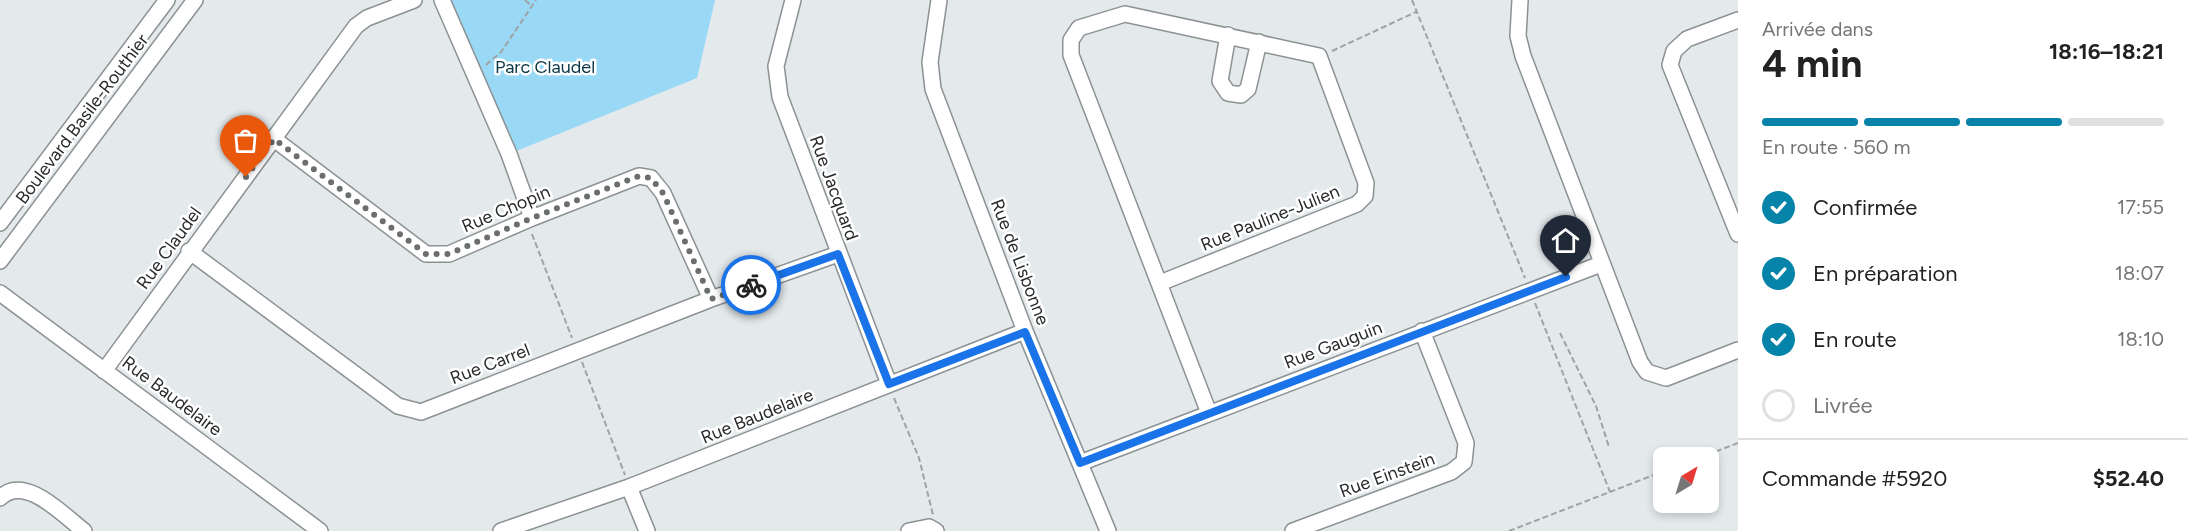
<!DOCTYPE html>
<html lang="fr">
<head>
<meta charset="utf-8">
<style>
  body { margin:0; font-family:Figtree,sans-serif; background:#f2f2f2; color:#222; height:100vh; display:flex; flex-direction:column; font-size:22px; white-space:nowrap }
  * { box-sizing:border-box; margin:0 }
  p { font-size:20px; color:#767676 }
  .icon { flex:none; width:33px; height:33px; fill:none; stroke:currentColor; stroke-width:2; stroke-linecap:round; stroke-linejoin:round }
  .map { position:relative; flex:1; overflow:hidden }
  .details { display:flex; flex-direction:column; background:#fff; width:450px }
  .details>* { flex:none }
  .needle { width:39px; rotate:38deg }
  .controls { position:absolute; left:1653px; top:447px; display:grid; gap:12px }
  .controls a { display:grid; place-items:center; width:66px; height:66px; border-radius:9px; background:#fff; box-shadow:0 3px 9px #0003; font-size:30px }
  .pin { position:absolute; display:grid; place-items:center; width:51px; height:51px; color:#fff; margin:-62px -26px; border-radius:50% 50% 50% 0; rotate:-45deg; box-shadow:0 0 6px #0007 }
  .pin .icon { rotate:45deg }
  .courier { position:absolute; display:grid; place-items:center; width:60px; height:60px; margin:-30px; border:4px solid #1a73e8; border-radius:50%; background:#fff; color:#222; box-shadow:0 2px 8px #0007 }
  .head em { font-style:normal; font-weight:700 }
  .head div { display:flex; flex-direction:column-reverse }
  .head { display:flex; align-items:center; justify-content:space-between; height:102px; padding:0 24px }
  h1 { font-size:39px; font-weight:700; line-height:45px }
  .bar { display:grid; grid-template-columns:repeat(4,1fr); gap:9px 6px; align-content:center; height:72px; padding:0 24px }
  .bar i { height:8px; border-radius:4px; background:#e0e0e0 }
  .bar .current { background:#0683a8 }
  .bar p { grid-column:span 4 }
  .line { display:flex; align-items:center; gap:15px; padding:0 24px; border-top:2px solid #e0e0e0 }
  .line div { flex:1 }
  ol { padding:0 24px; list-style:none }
  li { display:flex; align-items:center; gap:18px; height:66px }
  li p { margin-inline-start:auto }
  li .icon { padding:6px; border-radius:50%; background:#0683a8; color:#fff; stroke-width:4 }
  li:last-child { color:#767676 }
  li i { width:33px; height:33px; border:3px solid #e0e0e0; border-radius:50% }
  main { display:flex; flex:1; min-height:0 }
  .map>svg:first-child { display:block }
</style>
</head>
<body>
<main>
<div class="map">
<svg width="1738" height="531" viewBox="0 0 1738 531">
  <rect width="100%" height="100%" fill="#e4eaec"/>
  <path fill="#99d9f5" d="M442 0H715L697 78 509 154Z"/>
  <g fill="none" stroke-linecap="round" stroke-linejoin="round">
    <g stroke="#8c9193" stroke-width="18">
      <path id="minor" d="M442 0 509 154 532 218
        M793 0 776 66 780 97 889 384
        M939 0 930 62 933 89 1025 331 1108 531
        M1520 0 1518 36 1523 56 1640 362 1647 372 1666 378 1738 350
        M1738 20 1687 39 1674 51 1670 65 1738 234
        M1228 35 1220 81 1228 93 1241 95 1248 89 1259 42
        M274 139 426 254H449L532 218 639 176 651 178 663 193 711 299
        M0 223 167 0
        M189 251 398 406 421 412 711 299 838 254
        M0 261 195 0
        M1160 283 1357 204 1365 196 1366 183 1319 56 1125 14 1079 28 1071 40V55L1209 413
        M0 293 320 531
        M104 371 356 26 367 18 414 0
        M1080 463 1601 264
        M629 487 647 531
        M0 498C25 473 64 516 84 531
        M501 531 629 487 1025 331
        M909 531 929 527 936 531
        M1293 531 1451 472 1464 462 1466 443 1422 331"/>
    </g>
    <path stroke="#9fa3a5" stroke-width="2" stroke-dasharray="6 3" stroke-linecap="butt" d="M525 0 532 6
      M1412 0 1525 278
      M1332 51 1416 12
      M486 65 501 52 536 0
      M532 234 572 338
      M1535 303 1610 492
      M1560 333 1596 406 1609 447
      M582 362 625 475
      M894 398 919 458 933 515
      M1699 458 1738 443
      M1509 531 1664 471"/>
    <use href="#minor" stroke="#fff" stroke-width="15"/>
  </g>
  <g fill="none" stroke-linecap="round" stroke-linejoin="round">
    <path stroke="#6a6e6f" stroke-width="6" stroke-dasharray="0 10.8" d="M246 177 274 139 426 254H449L532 218 639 176 651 178 663 193 711 299 751 285"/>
    <path stroke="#1a73e8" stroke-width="8" d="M751 285 838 254 889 384 1025 332 1080 463 1566 277"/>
  </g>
  <g text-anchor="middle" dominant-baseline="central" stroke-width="5" stroke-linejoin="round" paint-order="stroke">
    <g font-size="18" fill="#093545" stroke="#fff">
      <text x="545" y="67">Parc Claudel</text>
    </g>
    <g font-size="18" fill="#292b2c" stroke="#fff">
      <text transform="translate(82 119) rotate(-53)">Boulevard Basile-Routhier</text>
      <text transform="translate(834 188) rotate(70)">Rue Jacquard</text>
      <text transform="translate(506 209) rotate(-23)">Rue Chopin</text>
      <text transform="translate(1270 218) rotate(-22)">Rue Pauline-Julien</text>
      <text transform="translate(169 248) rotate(-54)">Rue Claudel</text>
      <text transform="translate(1020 262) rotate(69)">Rue de Lisbonne</text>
      <text transform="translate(1333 345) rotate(-21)">Rue Gauguin</text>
      <text transform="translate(490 364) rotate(-21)">Rue Carrel</text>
      <text transform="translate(172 396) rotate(37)">Rue Baudelaire</text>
      <text transform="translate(757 416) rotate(-22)">Rue Baudelaire</text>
      <text transform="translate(1387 475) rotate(-20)">Rue Einstein</text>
    </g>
  </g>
</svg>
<div class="controls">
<a><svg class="needle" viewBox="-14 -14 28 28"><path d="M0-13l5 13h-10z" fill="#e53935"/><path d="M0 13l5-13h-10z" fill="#767676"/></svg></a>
</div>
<div class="pin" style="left:246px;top:177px;background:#ea580c"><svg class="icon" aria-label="bag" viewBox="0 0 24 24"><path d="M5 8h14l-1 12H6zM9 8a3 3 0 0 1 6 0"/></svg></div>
<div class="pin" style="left:1566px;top:277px;background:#1f2937"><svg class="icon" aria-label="home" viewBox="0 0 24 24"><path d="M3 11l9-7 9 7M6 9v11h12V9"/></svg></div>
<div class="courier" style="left:751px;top:285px"><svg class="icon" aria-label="bike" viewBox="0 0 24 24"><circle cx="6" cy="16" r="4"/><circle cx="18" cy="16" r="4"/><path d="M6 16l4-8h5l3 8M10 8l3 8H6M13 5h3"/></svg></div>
</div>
<section class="details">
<div class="head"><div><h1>4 min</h1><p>Arrivée dans</p></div><em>18:16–18:21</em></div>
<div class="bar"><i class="current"></i><i class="current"></i><i class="current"></i><i></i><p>En route · 560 m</p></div>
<ol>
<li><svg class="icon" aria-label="check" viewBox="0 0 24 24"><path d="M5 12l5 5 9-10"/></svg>Confirmée<p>17:55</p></li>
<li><svg class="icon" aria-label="check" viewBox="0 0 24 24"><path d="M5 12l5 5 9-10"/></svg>En préparation<p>18:07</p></li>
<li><svg class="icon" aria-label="check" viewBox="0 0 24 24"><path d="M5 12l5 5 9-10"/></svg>En route<p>18:10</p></li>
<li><i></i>Livrée</li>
</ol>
<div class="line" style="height:78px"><div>Commande #5920</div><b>$52.40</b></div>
</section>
</main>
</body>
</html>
